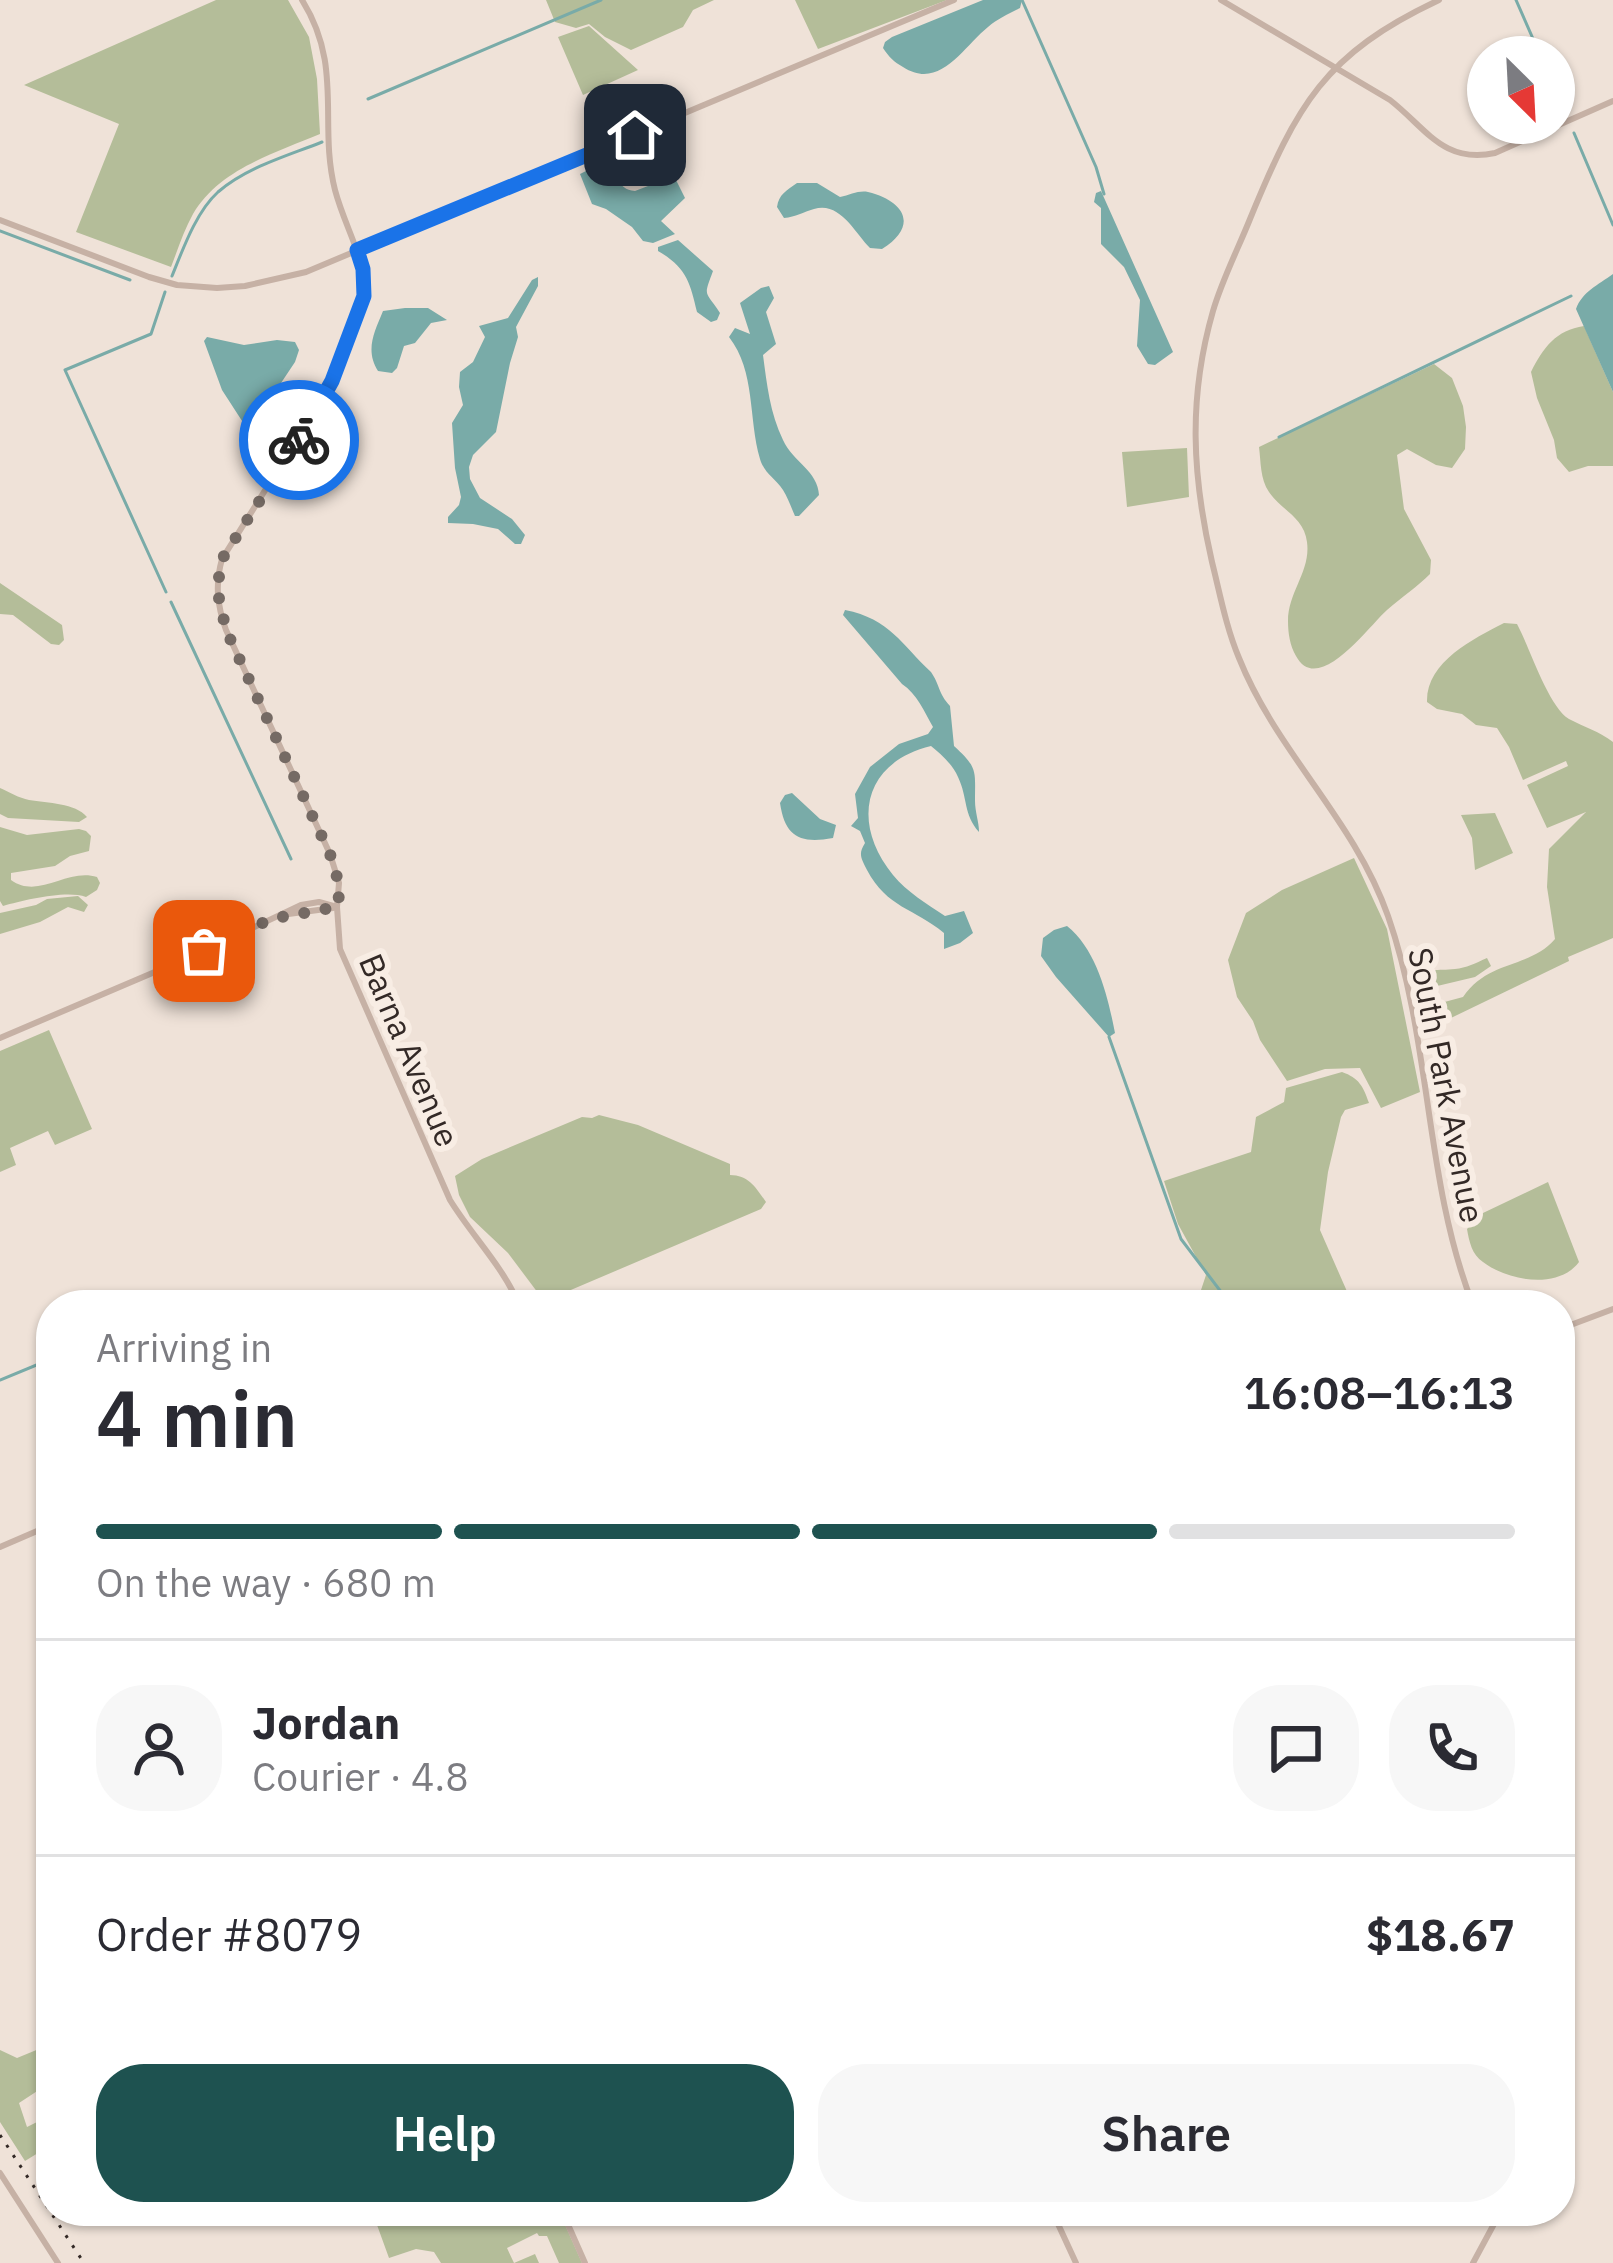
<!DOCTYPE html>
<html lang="en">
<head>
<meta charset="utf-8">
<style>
  body { margin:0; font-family:"IBM Plex Sans",sans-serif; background:#f7f7f7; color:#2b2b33; height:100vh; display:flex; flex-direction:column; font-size:45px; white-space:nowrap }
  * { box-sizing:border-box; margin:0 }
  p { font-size:39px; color:#7c7c81 }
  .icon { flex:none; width:66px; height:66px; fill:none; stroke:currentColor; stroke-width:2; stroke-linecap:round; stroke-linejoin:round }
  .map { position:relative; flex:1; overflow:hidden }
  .drawer { position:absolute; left:36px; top:1290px; width:1539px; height:936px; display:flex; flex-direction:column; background:#fff; border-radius:48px; box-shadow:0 3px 9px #0004 }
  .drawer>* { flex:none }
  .needle { width:78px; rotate:156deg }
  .fabs { position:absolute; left:1467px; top:36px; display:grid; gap:24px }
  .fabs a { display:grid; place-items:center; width:108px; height:108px; border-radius:50%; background:#fff; box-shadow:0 3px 9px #0004; font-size:60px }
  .pin { position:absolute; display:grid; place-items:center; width:102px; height:102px; color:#fff; margin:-51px; border-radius:24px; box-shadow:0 6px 18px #0006 }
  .courier { position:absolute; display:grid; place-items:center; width:120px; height:120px; margin:-60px; border:9px solid #1a73e8; border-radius:50%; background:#fff; color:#222; box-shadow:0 3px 15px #0007 }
  .headline em { font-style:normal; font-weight:600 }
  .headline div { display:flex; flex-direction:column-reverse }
  .headline { display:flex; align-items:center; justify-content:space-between; height:204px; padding:0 60px }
  h1 { font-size:78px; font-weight:600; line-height:90px }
  .bar { display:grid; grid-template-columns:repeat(4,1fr); gap:18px 12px; align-content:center; height:144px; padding:0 60px }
  .bar i { height:15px; border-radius:9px; background:#e1e1e2 }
  .bar .on { background:#1e5250 }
  .bar p { grid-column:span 4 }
  .line { display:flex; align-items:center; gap:30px; padding:0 60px; border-top:3px solid #e1e1e2 }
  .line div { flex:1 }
  .round { display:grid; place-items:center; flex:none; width:126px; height:126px; border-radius:48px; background:#f7f7f7 }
  .primary-button { display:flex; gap:24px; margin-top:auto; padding:24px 60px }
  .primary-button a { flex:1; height:138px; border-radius:48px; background:#1e5250; color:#fff; font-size:48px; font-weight:600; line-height:138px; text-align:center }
  .primary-button a+a { background:#f7f7f7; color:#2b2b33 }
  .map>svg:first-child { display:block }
</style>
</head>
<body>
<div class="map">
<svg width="1613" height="2263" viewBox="0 0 1613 2263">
  <rect width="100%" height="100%" fill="#efe2d8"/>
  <path fill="#b4bd99" d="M216 0H288L309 37 317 79 320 134C275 153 219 169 193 214 184 230 178 249 171 267L76 232 119 124 24 85Z
    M546 0H714L693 10 683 27 631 50 605 37 589 24 576 28 555 22Z
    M795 0H947L818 49Z
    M589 26 638 70 583 95 558 37Z
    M1584 326 1613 392V466H1588L1569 472 1557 458 1554 440 1537 398 1531 372C1543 348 1556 330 1584 326Z
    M1434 364 1452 378 1463 406 1466 427 1465 449 1452 468 1436 465 1407 449 1397 455 1404 509 1431 560 1430 574C1417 587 1402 597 1387 610 1369 626 1318 697 1296 656 1290 646 1288 633 1288 621 1288 592 1311 571 1307 542 1304 517 1281 510 1269 492 1260 479 1261 462 1259 447Z
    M1187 448 1189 497 1127 507 1122 452Z
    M0 583 62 625 64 640 59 645 51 644 13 615 0 614Z
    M1504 623 1517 624C1530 648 1548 706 1569 719 1584 727 1599 731 1613 742V938L1568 957 1569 961 1424 1031 1421 1021 1428 1018 1437 1004 1463 997C1489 959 1529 969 1555 939L1547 887 1549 849 1586 812 1547 828 1527 785 1568 766 1566 761 1523 780 1509 747 1497 728 1476 725 1462 714 1437 709 1427 702C1426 662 1473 639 1504 623Z
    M0 788C9 792 19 798 29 800 48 803 75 803 87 817L79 822 8 818 0 814Z
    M1495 813 1513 853 1475 870 1472 838 1461 815Z
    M0 827 27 835 79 829 86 831 91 836 89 851 70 856 55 866 11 873V880C39 900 66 868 97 877L100 883 97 890 86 897C66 890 25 900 3 906L0 901Z
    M1354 858 1387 929 1420 1092 1381 1108 1360 1068 1325 1069 1287 1081 1260 1040 1253 1021 1237 997 1228 960 1246 913 1282 890Z
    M78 896 88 905 84 912 68 907 40 922 0 934V913L36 905 47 899Z
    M1487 958 1491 966 1475 977 1433 987 1435 1000 1426 1015 1420 1016 1412 979C1428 967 1437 971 1455 969 1466 968 1476 963 1487 958Z
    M49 1030 92 1129 55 1145 48 1131 10 1148 16 1165 0 1172V1051Z
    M1342 1072C1359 1078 1363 1086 1369 1103L1345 1110 1341 1117 1328 1172 1320 1230 1353 1305H1196L1206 1275 1178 1224 1164 1181 1251 1152 1256 1117 1284 1102 1286 1088Z
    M599 1115 638 1125 730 1164V1175C749 1175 756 1188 766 1202L761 1209 552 1298 538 1293 508 1253 470 1217 459 1195 455 1176 482 1159 582 1117 592 1118Z
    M1548 1182 1579 1262C1558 1290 1508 1281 1483 1262 1472 1255 1469 1241 1467 1229L1483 1213Z
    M51 2044V2082L19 2103 27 2127 51 2115V2145L25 2161 0 2122V2050L17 2058Z
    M358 2211H559L582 2263H559L547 2236H539L537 2233 507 2248 514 2263 535 2254 539 2263H441L434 2252 416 2249 389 2258 373 2214Z"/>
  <path fill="#79aba8" d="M983 0H1022L1020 8C1009 14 997 19 988 27 963 47 940 91 903 67 894 62 889 57 883 48L885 42 892 37Z
    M598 165C619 171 616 190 635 191L674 176 685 198 661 221 675 234 653 243 643 241 632 227 606 209 592 204 580 174Z
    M797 183H817L840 197C850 195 859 190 868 192 905 201 919 226 882 249L870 248C855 233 840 201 814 209 803 212 796 217 784 218L777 207C779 194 786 191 797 183Z
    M1101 191 1173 352 1155 365 1148 364 1137 346 1140 300 1124 267 1101 244V208L1094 202 1096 193Z
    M678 240 713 271C703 298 705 290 720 313L717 320 711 322 697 312C690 282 686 267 658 251V247Z
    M1613 274V392L1576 309C1582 292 1598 285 1613 274Z
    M538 277V286L516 327 518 337 510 363 496 432 473 455 469 467 470 479 480 498 512 519 525 535 521 544H515L498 529 473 524 448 523V517L459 505 461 497 455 468 452 423 463 405 459 387 460 372 473 362 485 337 479 326 508 318 532 280Z
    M769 286 774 298 766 312 776 344 763 355C767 385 770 413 783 440 793 462 818 471 819 495L799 516H795C791 507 788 498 783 490 775 478 764 473 760 459 748 418 756 372 729 337L735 328 750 334 740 303 761 288Z
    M405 308H428L447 320 431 323 415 343 404 346 397 368 392 373 378 371C365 350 374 333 383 311Z
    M207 337 244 345 277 340 295 342 299 350 295 362 253 425 244 424 222 390 204 341Z
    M845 610C890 619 901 644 931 672 940 685 938 693 950 706L954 746C978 768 975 770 975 801 975 812 979 822 979 832 963 814 968 798 958 777 953 765 941 754 931 746 864 762 850 822 893 875 907 892 927 904 945 916L964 911 973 933 960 943 944 949V933C914 908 887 908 867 870 861 858 858 854 865 843L860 831 851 826 858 818 855 794 870 767 899 744 928 734 933 727C924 711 917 694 902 684L843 615Z
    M792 793 820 819 836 825 833 838C800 844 785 837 780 803L785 795Z
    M1067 926C1097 950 1108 997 1115 1033L1109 1037 1056 977 1041 956 1043 938 1054 930Z"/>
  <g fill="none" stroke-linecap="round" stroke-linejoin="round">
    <path stroke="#79aba8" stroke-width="3" d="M1022 0 1096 167 1104 194
      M1516 0 1541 57
      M1554 88 1564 110
      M368 99 601 0
      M1574 133 1613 225
      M0 231 130 280
      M172 276C183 249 196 212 218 192 247 167 287 156 322 142
      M165 292 151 334 65 370 166 592
      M1279 437 1571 296
      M171 602 291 859
      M1109 1037 1181 1239 1231 1305
      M0 1380 51 1359"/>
    <path stroke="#c6b1a5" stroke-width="6" d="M302 0C344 67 318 123 335 190 344 224 362 253 366 288L323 398 222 559C215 584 217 605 226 630L330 854 339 883 337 907 340 949 450 1200C472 1236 503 1266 519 1305
      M1221 0 1390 100C1426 128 1443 164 1495 153L1613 101
      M1439 0C1324 54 1297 105 1250 219 1238 249 1222 280 1213 311 1188 398 1192 475 1212 562 1220 594 1226 627 1239 658 1277 753 1354 819 1388 916 1432 1042 1424 1180 1473 1305
      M0 220 149 277 177 285 217 288 245 286 306 272 954 0
      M281 915 333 908
      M0 1038 204 951 301 905 319 902 337 907
      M859 1305C907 1295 934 1290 981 1305
      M1560 1329 1613 1309
      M0 1547 51 1525
      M0 2173 58 2263
      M562 2211 585 2263
      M1052 2211 1076 2263
      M1473 2263 1501 2211"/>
    <path stroke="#332926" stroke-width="3" stroke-dasharray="3 9" stroke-linecap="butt" d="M0 2135 84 2263"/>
  </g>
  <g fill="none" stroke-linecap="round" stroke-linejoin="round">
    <path stroke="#756a64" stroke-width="12" stroke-dasharray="0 21.6" d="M204 951 271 919 337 907C342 889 336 872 330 854L226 630 217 589 222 559 299 440"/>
    <path stroke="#1a73e8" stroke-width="15" d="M299 440 332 381 364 296 363 269 357 250 635 135"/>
  </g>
  <g text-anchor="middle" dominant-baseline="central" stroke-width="12" stroke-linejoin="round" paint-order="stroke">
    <g font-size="33" fill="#332926" stroke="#f8ede4">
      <text transform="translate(410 1050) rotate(67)">Barna Avenue</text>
      <text transform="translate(1447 1085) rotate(79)">South Park Avenue</text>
    </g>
  </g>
</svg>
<div class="fabs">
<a><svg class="needle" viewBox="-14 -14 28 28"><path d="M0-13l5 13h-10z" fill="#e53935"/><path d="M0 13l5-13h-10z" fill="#7c7c81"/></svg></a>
</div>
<div class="pin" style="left:204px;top:951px;background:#ea580c"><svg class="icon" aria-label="bag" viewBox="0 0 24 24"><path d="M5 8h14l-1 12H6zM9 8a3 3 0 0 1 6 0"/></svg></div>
<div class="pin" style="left:635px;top:135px;background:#1f2937"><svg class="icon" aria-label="home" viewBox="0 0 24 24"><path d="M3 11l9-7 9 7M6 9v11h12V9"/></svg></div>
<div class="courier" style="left:299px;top:440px"><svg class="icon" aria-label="bike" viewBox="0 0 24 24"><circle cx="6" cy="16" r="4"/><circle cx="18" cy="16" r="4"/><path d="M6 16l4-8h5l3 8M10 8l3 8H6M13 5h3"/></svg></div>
<section class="drawer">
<div class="headline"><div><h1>4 min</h1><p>Arriving in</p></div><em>16:08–16:13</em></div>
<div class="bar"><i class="on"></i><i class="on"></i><i class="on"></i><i></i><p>On the way · 680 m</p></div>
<div class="line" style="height:216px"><a class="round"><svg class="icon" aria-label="person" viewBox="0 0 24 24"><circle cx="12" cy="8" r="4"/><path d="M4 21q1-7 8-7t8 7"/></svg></a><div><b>Jordan</b><p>Courier · 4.8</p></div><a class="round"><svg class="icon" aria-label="chat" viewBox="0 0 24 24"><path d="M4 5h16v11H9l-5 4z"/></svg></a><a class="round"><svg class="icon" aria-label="phone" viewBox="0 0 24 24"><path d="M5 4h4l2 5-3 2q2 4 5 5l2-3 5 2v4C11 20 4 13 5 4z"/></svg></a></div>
<div class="line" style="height:156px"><div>Order #8079</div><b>$18.67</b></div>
<div class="primary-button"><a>Help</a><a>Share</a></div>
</section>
</div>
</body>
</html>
